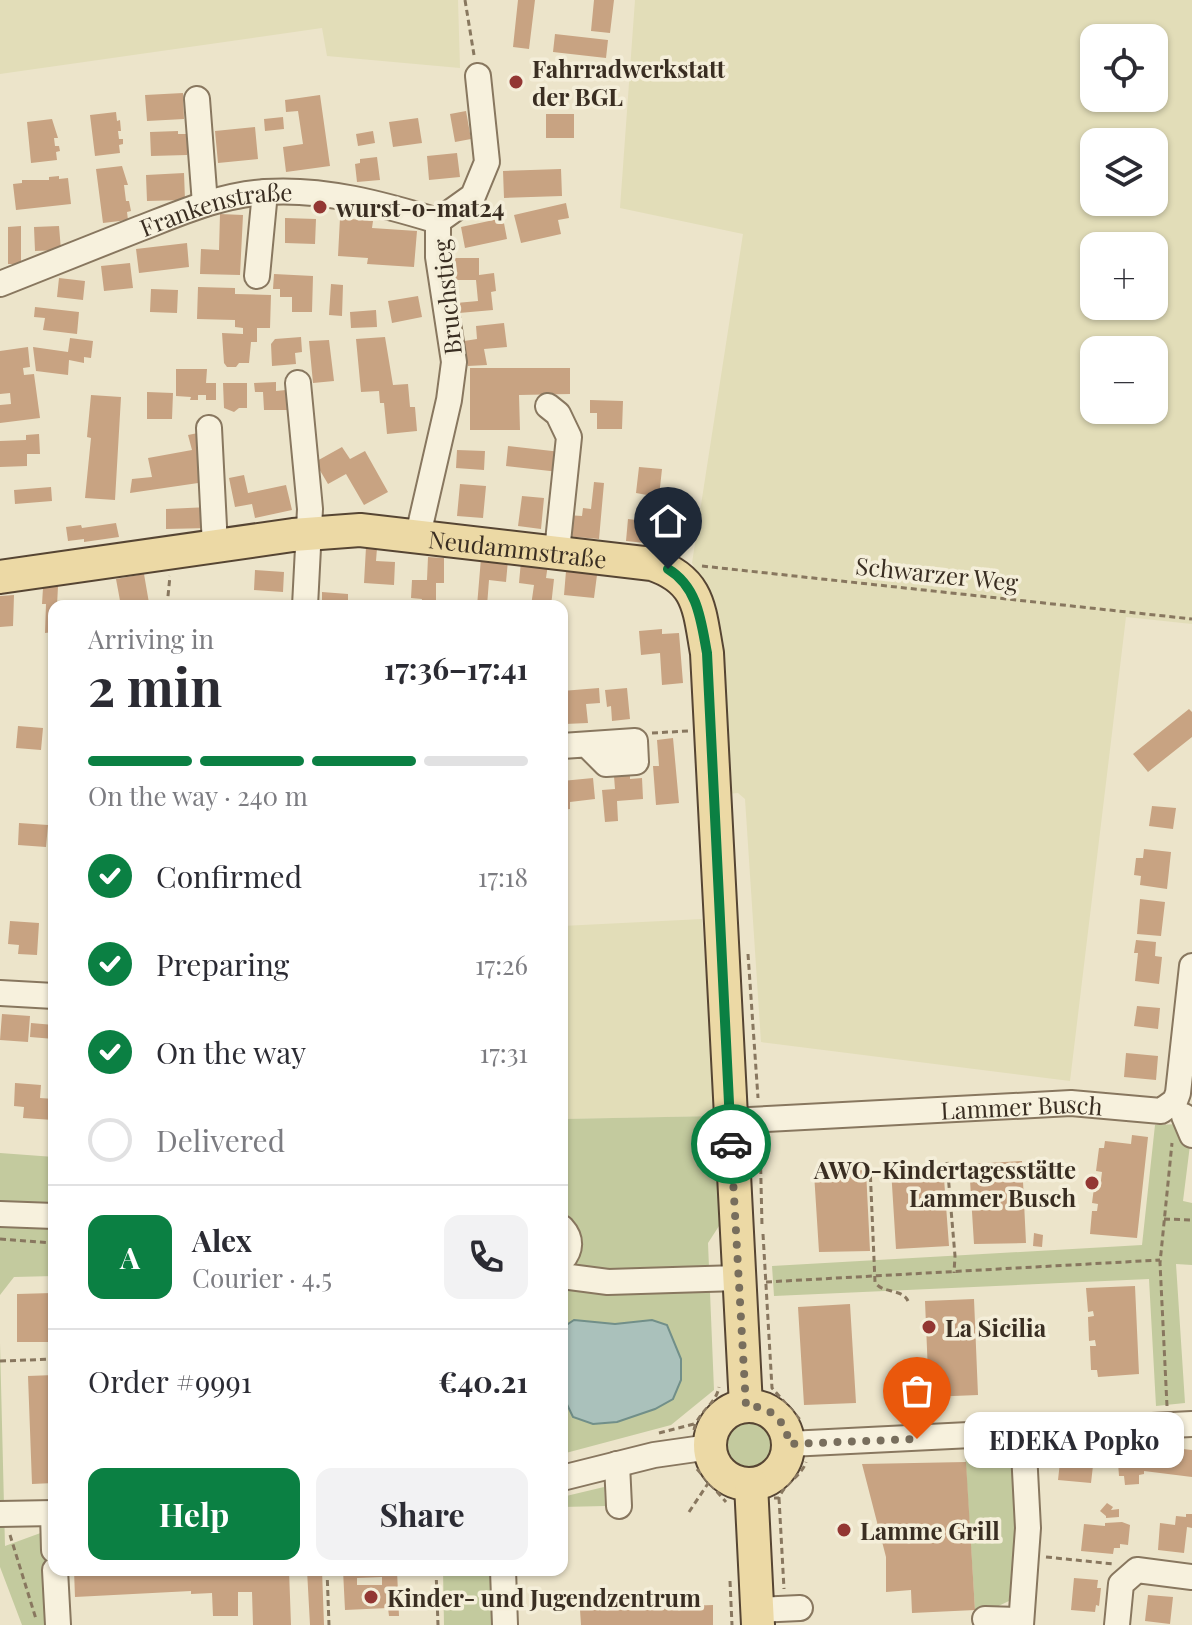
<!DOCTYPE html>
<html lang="en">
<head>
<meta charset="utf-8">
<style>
  body { margin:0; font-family:"Playfair Display",serif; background:#f2f2f3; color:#2b2b33; height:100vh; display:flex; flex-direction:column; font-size:30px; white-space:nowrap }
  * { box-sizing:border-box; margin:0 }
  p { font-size:26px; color:#7c7c81 }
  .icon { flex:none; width:44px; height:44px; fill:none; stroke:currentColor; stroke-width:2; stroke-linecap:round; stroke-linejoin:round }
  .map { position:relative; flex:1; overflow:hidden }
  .side { position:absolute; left:48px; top:600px; width:520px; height:976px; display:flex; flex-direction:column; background:#fff; border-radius:16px; box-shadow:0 2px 6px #0004 }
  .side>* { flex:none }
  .fabs { position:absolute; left:1080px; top:24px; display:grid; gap:16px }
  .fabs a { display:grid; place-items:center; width:88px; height:88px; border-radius:16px; background:#fff; box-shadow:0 2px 6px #0004; font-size:40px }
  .pin { position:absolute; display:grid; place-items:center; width:68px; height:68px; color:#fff; margin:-82px -34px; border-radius:50% 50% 50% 0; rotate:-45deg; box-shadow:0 0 8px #0007 }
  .pin .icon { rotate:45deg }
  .courier { position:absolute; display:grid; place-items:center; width:80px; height:80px; margin:-40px; border:6px solid #0b8043; border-radius:50%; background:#fff; color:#222; box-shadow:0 2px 10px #0007 }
  .bubble { position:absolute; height:56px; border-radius:16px; background:#fff; box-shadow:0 2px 6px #0004; font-size:26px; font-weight:700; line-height:56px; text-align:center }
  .headline em { font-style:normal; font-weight:700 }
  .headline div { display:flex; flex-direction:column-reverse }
  .headline { display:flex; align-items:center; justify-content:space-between; height:136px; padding:0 40px }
  h1 { font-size:52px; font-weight:700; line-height:60px }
  .bar { display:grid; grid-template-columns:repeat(4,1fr); gap:12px 8px; align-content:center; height:96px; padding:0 40px }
  .bar i { height:10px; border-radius:6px; background:#e1e1e2 }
  .bar .selected { background:#0b8043 }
  .bar p { grid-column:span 4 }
  .line { display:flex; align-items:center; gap:20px; padding:0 40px; border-top:2px solid #e1e1e2 }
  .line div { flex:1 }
  .round { display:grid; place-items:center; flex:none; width:84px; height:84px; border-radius:16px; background:#f2f2f3 }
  ol { padding:0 40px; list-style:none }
  li { display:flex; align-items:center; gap:24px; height:88px }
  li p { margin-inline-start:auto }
  li .icon { padding:8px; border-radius:50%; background:#0b8043; color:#fff; stroke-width:4 }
  li:last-child { color:#7c7c81 }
  li i { width:44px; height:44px; border:4px solid #e1e1e2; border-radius:50% }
  .primary-button { display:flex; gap:16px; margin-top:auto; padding:16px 40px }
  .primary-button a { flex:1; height:92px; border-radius:16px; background:#0b8043; color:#fff; font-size:32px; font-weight:700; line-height:92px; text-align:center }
  .primary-button a+a { background:#f2f2f3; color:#2b2b33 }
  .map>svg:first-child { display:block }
</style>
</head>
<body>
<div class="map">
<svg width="1192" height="1625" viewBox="0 0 1192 1625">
  <rect width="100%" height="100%" fill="#ece4ca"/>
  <path fill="#e2ddb8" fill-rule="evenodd" d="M0 0H458L460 68 327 56 322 28 0 74Z
    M635 0H1192V624L1126 617 1070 1081 761 1042 745 799 738 793 726 794 703 584 692 563 743 234 620 208ZM1094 38H1154V98H1094ZM1094 142H1154V202H1094ZM1094 246H1154V306H1094ZM1094 350H1154V410H1094Z
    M702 919 716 1116 562 1119V926Z"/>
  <path fill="#c3ca9e" d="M716 1116 719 1226 708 1243 714 1390 671 1425 562 1454V1119Z
    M1181 1124 1190 1145 1183 1201 1192 1203V1265L1176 1264 1185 1403 1156 1406 1149 1279 774 1296 772 1266 1142 1245 1155 1125Z
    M0 1153 54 1157V1276L14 1277 0 1295Z
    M0 1343 5 1546 46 1531 47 1625H22L0 1567Z
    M725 1445a24 24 0 1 1 48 0a24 24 0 1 1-48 0Z
    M1007 1450 1013 1455 1017 1527 1009 1601 990 1610H975L965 1453Z
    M604 1487 605 1506 562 1507V1497Z
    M443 1570H495L496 1625H444Z"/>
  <path fill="#aac1bb" stroke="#718f89" stroke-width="2" d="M574 1320 615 1324 652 1320 667 1325 681 1359V1380L673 1399 655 1409 617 1422 593 1424 573 1417 562 1394V1328Z"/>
  <path fill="#c8a382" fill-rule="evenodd" d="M518 0H535L529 49 513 47Z
    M594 0H614L610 33 591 31Z
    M555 34 608 40 606 58 553 52Z
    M521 77 522 85 510 87 509 78Z
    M183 93 184 119 147 121 145 95Z
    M320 95 330 166 286 172 283 147 303 144 298 111 286 112 285 100Z
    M466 111 471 139 455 142 450 114Z
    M116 112 117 121 120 120 121 131H118L119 139H123V144L119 145 120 153 95 156 90 115Z
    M546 114H574V138H546Z
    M283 117 284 129 265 131 264 119Z
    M418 118 422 143 393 147 389 122Z
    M52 119 58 138H54L55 146H59L60 151 56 152 57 160 31 163 27 122Z
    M255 127 258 159 218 163 215 131Z
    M178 131V134H187V155L151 156 150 132Z
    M373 131 375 143 358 146 356 134Z
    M457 153 460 177 429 180 427 156Z
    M377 157 380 180 357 182 355 164 360 163V159Z
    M122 166 128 185H124L126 201H129L131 211 127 212 128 220 103 223 96 169Z
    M561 169 562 196 504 198 503 171Z
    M184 173 185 200 147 201 146 175Z
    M59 176V179L68 178 71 204 16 210 13 184 22 183V180H49V177Z
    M566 203 569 218 558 220 561 234 521 243 514 215Z
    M220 214 243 215 240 275 200 274 201 249 219 250Z
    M285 218 316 219 315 244 285 243Z
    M340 218 373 221 372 228 417 231 414 267 367 264 368 258 338 256Z
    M503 218 507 239 465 248 461 227Z
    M21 226V264H8V227Z
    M59 226 61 250 35 251 34 227Z
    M187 243 189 267 139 273 136 249Z
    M451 258H479V275L494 273 496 291 491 292 493 310 459 313 456 303 478 301 476 280H451Z
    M130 263 133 288 104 291 101 266Z
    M274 274 313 276 312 312H292V297H280V289H273Z
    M59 278 85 281 83 300 57 297Z
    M331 284 343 285 342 316 329 315Z
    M198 287 235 288V294L271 295 270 328H257V342H251L249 363H239L236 367H227L224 363 222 333 243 334V328L235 327V320L197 319Z
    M151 289 178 290 177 313 150 312Z
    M418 296 422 317 392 323 388 301Z
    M35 307 79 312 77 334 43 330 45 318 34 317Z
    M376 310 377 327 351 328 350 312Z
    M504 323 507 347 484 349 487 365 468 366 464 341 477 339 476 326Z
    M301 337 302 352 295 353 296 364 272 366 271 344 275 339Z
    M385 337 393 385 408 384 410 407H415L417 431 387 434 384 403H380L379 391 361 392 356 339Z
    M70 338 93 341 91 358 84 357V363L69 360 68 375 36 371 33 347 68 352Z
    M329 340 334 381 313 383 309 341Z
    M28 347 30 367 23 368 24 375 34 374 40 418 0 423V405L11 404 10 393 0 394V351Z
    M470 368H570V394L519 395 520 430H470Z
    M176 369H207L206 383H216V400H206V395H198V400H190L191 397 176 396Z
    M276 382V391L286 390 287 410H264L263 392H255L254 383Z
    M223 383H247V408H239L234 412 224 408Z
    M147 392 173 393 172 419H147Z
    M91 395 121 397 115 500 85 498 91 438 87 437Z
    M590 400 623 401 622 429H597V413H590Z
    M198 433 205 482 130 493 132 479 152 477 148 458 192 450 188 435Z
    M39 434 40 454H27V466L0 467V441L26 440V435Z
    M508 446 561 452 559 472 506 466Z
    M342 447 350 459 365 451 388 492 364 505 346 474 328 484 315 462Z
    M457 450 485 451 484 470 456 468Z
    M639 467 662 469 657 515 676 517 673 546 626 541 628 519 644 521 647 495 636 493Z
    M244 475 248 493 286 485 292 510 255 518 252 504 235 507 229 478Z
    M594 482 604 483 599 539 565 536 567 515 582 516 583 508 591 509Z
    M460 484 486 486 483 518 457 516Z
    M51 487 52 501 15 504 14 490Z
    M522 496 544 498 541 529 518 526Z
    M209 507 210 528 166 529V509Z
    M116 523 119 537 84 542V539L68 541 66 527 81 525 82 528Z
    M366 547 377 548 376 561 395 562 394 585 364 583Z
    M428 557 444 558V583H436V606H421L422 599 411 598 412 580H427Z
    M481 558 508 560 506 582 489 580 487 606H477Z
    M521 561 548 564 546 578 554 579 551 606H531L534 585 519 583Z
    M255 570 284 572 283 592 254 590Z
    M566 571 597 575 594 598 564 595Z
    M144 574 149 603 121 606 116 579Z
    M58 586 57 606H54V632L45 633 46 604H42L43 588Z
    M322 592 348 594V606H322Z
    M14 595 13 626 0 627V596Z
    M662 629V634L679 633 683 683 662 685 660 653 641 655 639 631Z
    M599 688 600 703 586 704 588 723 565 724 562 691Z
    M627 688 630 719 612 721 611 706 607 707 605 690Z
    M1189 709 1192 712V737L1148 772 1133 754Z
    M18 726 43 728 41 750 16 748Z
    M673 738 679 803 656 805 653 766H659L657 740Z
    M630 775V779L642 778 643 799 617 801 618 821 605 822 602 790 615 789 614 776Z
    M593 778 595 799 570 802V809L562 810V781Z
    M1152 806 1176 808 1173 829 1149 826Z
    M19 823 48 825 46 847 18 845Z
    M1144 849 1171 852 1167 889 1140 885 1141 876 1134 875 1136 858H1143Z
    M1140 899 1165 902 1161 936 1137 934Z
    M10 921 39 923 37 955 18 954 19 945 8 944Z
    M1136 940 1156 942 1155 956 1162 957 1159 984 1135 981 1138 953H1134Z
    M1137 1006 1160 1008 1158 1029 1134 1026Z
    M2 1014 30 1016 28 1042 0 1040Z
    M31 1023 54 1025V1039L30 1037Z
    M1126 1053 1158 1056 1156 1080 1124 1077Z
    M15 1083 41 1085 40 1098 54 1099 53 1120 23 1118 24 1107 14 1106Z
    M1132 1135 1148 1137 1137 1238 1090 1234 1092 1211H1097L1098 1204 1092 1203 1095 1180H1101L1102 1172 1096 1171 1099 1148H1104L1105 1141 1131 1144Z
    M1022 1161 1026 1243 974 1244 969 1164Z
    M943 1165 949 1246 896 1249 891 1169Z
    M866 1170 870 1251 819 1252 814 1173Z
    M1034 1233 1043 1235 1042 1247 1033 1246Z
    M1135 1286 1139 1374 1098 1377 1097 1370H1091L1090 1346H1096L1095 1340 1089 1341 1088 1317 1094 1316 1093 1311 1088 1312 1086 1288Z
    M52 1293 53 1342H17V1294Z
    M974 1299 978 1395 929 1397 925 1301Z
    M850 1304 856 1403 804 1405 798 1307Z
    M54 1375V1483L32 1484 28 1376Z
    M1164 1447 1192 1450V1477L1144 1471V1474L1139 1475V1484L1125 1485 1124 1476H1119L1117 1450 1156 1449V1451L1163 1452Z
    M1061 1453 1094 1457 1091 1483 1058 1480Z
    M966 1462 975 1610 912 1613 911 1590 886 1592V1557L862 1464Z
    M1107 1503 1113 1507 1111 1510 1119 1509V1517L1106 1518V1516L1100 1511Z
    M1186 1514H1192V1528L1187 1527 1184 1553 1158 1550 1160 1523 1175 1525 1176 1516 1186 1517Z
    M1122 1522 1130 1525 1128 1545 1120 1544V1548H1114L1113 1554 1081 1551 1084 1524 1105 1526V1523Z
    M74 1570H289L291 1625H253L252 1592H238V1616H213L212 1593 191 1594V1591L75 1597Z
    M307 1570H322L324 1625H310Z
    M343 1570H397L399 1616H389L388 1608 345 1610ZM382 1577V1585H357V1578Z
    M1074 1578 1098 1580 1097 1588H1101L1099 1606 1096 1605 1095 1612 1071 1610Z
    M1148 1595 1173 1597 1170 1624 1145 1621Z
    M713 1605V1625H581L580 1610Z"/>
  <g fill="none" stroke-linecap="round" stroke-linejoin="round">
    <g stroke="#88775f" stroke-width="28">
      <g id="minor">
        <path d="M197 99 205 204"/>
        <path d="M438 221 473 196 487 162 478 76"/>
        <path d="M257 276 265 192"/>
        <path id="s1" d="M0 284C45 266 91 248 136 230 178 214 219 195 265 192 324 188 382 204 438 221"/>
        <path d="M298 383 310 509 305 606"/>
        <path d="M548 406 558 414 569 437 557 551"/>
        <path d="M209 428 215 546"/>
        <path d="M418 535 449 400 454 362 438 257V221"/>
        <path d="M562 746 635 741 636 762 606 764 587 745"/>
        <path d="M0 993 54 996"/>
        <path d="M1184 1116 1192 1135"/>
        <path id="s2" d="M730 1121 1071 1103 1161 1111 1175 1101 1178 1093 1192 966"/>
        <path d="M0 1214 54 1216"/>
        <path d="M562 1228C572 1239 571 1250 562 1260"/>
        <path d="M562 1276 608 1282 738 1278"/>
        <path d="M789 1444 1192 1424"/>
        <path d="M617 1464 619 1506"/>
        <path d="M562 1478 654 1455 710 1447"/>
        <path d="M53 1513 54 1550"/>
        <path d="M0 1514 54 1513"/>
        <path d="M55 1570 58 1625"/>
        <path d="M503 1570 505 1625"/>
        <path d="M757 1610 800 1608"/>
        <path d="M985 1619 1021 1620"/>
        <path d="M1021 1625 1028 1528 1023 1433"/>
        <path d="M1117 1625 1121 1584 1137 1570 1192 1577"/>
      </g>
    </g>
    <g stroke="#564533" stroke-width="36">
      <g id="major">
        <path id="s3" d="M0 577 293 535 360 530 652 564C700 580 699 609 707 653L746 1406"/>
        <circle cx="749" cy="1445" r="39"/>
        <path d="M751 1484 758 1625"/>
      </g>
    </g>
    <path stroke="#88775f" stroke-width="3" stroke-dasharray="6 4" stroke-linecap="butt" d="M465 0 474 55
      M702 566 1192 619
      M167 606 170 576
      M652 733 688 731
      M748 954 758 1098
      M760 1138 762 1226
      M947 1162 955 1256 954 1273
      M870 1166 875 1282C882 1294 902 1288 908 1301
      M1164 1219 1192 1220
      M763 1234 772 1388 802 1422
      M0 1239 54 1243
      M766 1282 1160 1260
      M0 1361 54 1359
      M1167 1406 1160 1263 1172 1143
      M694 1430C697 1412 716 1405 719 1387
      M659 1433 694 1424
      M697 1469 726 1502
      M774 1498H779C784 1483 802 1476 806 1462
      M779 1498 784 1589
      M689 1512 709 1482
      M10 1535 36 1619
      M1046 1557 1114 1564
      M327 1570 329 1625
      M436 1570 438 1625
      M730 1581 732 1625"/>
    <use href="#minor" stroke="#f7f1dd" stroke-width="24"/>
    <use href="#major" stroke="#ecd9a5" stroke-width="32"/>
  </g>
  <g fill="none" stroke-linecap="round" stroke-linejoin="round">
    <path stroke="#786e5d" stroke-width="8" stroke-dasharray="0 14.4" d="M731 1144 746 1406C770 1406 786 1420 789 1444L917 1439"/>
    <path stroke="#0b8043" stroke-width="10" d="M668 569C698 587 701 621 707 653L731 1144"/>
  </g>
  <g fill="#933733" stroke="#f4eed9" stroke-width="3">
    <circle cx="516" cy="82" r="8"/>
    <circle cx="320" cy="207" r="8"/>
    <circle cx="1092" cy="1183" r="8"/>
    <circle cx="929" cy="1327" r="8"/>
    <circle cx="844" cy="1530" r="8"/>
    <circle cx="371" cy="1597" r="8"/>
  </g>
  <g text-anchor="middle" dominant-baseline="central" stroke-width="7" stroke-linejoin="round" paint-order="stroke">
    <g font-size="24" font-weight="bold" fill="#3a2e22" stroke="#f4eed9" text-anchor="start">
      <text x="532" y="68">Fahrradwerkstatt<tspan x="532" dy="28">der BGL</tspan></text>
      <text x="336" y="207">wurst-o-mat24</text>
      <text x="1076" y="1169" text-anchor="end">AWO-Kindertagesstätte<tspan x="1076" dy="28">Lammer Busch</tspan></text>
      <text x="945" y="1327">La Sicilia</text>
      <text x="860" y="1530">Lamme Grill</text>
      <text x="387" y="1597">Kinder- und Jugendzentrum</text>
    </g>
    <g font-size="24" fill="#3a2e22" stroke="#f4eed9">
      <text stroke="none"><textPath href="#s1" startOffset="230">Frankenstraße</textPath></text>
      <text transform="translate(446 297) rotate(-96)">Bruchstieg</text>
      <text stroke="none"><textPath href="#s3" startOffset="522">Neudammstraße</textPath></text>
      <text transform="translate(937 573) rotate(6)">Schwarzer Weg</text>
      <text stroke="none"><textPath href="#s2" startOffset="292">Lammer Busch</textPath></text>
    </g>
  </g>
</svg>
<div class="fabs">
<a><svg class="icon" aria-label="locate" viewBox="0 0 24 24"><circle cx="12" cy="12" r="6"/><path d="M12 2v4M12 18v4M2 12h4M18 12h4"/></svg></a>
<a><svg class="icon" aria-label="layers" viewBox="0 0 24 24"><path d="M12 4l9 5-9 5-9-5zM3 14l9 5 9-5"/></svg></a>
<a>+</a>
<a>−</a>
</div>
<div class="pin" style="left:917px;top:1439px;background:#ea580c"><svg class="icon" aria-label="bag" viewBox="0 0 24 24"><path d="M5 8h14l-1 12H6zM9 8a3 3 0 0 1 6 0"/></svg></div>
<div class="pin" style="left:668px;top:569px;background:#1f2937"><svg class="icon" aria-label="home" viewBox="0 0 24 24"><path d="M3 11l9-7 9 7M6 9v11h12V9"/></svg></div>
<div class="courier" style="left:731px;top:1144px"><svg class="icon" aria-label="car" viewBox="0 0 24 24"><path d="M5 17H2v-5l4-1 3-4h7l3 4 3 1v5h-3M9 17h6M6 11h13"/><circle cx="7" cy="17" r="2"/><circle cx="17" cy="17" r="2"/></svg></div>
<div class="bubble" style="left:964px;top:1412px;width:220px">EDEKA Popko</div>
<section class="side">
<div class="headline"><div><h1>2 min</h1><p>Arriving in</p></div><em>17:36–17:41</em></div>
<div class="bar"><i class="selected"></i><i class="selected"></i><i class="selected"></i><i></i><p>On the way · 240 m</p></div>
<ol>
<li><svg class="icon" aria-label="check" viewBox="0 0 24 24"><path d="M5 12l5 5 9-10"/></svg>Confirmed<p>17:18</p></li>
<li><svg class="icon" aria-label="check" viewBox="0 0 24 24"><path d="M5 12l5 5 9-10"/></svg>Preparing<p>17:26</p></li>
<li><svg class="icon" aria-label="check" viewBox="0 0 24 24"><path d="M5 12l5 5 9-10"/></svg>On the way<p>17:31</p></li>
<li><i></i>Delivered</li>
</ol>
<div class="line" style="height:144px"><b class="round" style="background:#0b8043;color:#fff">A</b><div><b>Alex</b><p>Courier · 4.5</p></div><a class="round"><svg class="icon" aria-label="phone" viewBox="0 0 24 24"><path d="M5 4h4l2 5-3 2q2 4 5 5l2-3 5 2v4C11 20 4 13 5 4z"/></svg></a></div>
<div class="line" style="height:104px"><div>Order #9991</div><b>€40.21</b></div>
<div class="primary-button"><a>Help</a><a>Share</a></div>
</section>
</div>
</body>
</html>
